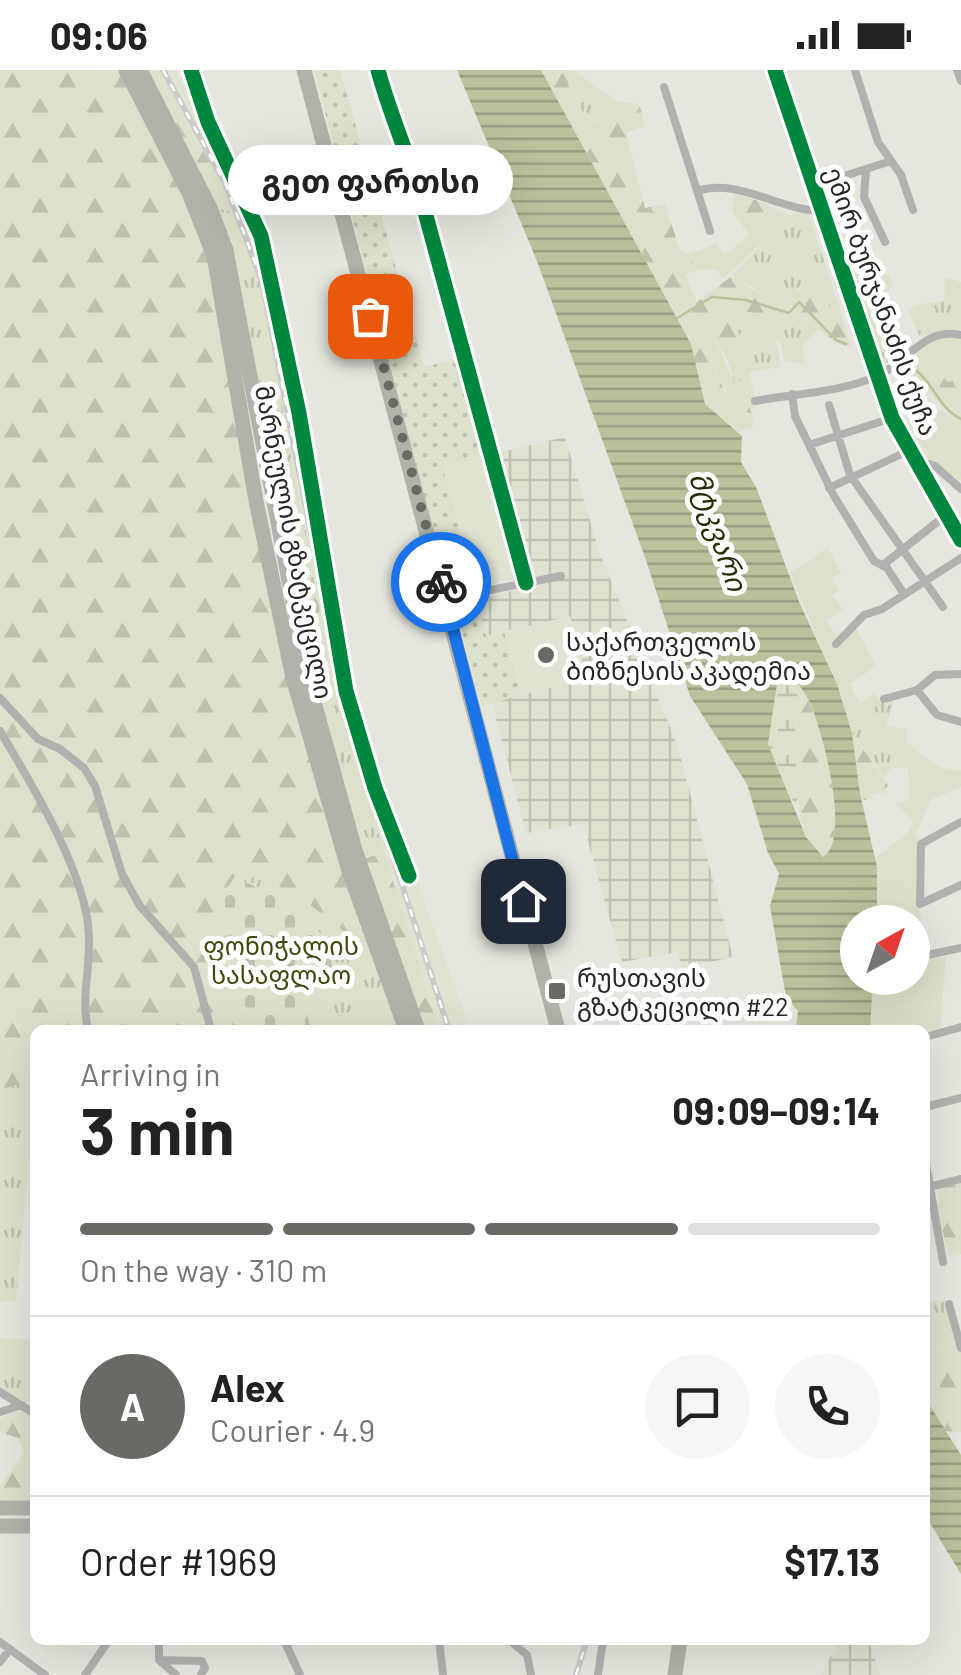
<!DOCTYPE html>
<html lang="en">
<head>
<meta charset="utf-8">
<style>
  body { margin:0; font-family:Barlow,"Noto Sans Georgian",sans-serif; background:#f6f6f6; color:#222; height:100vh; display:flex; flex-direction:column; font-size:38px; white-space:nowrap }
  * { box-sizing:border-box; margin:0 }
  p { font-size:32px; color:#767676 }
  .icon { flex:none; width:55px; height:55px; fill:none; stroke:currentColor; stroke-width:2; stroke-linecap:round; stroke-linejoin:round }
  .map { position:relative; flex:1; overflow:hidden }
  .details { position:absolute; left:30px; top:955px; width:900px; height:620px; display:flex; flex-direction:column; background:#fff; border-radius:15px; box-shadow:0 10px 40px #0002 }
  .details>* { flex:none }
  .needle { width:65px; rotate:40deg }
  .tools { position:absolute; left:840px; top:835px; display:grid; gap:20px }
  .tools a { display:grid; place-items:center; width:90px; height:90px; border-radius:50%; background:#fff; box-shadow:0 10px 40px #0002; font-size:50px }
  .pin { position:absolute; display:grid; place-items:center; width:85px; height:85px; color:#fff; margin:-42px; border-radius:20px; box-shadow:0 5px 15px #0006 }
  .courier { position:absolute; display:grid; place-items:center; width:100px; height:100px; margin:-50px; border:8px solid #1a73e8; border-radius:50%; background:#fff; color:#222; box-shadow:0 2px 12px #0007 }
  .bubble { position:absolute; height:70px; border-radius:35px; background:#fff; box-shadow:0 10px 40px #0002; font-size:32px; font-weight:700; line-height:70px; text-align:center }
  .headline em { font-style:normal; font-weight:700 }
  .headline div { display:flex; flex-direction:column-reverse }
  .headline { display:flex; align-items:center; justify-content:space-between; height:170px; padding:0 50px }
  h1 { font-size:65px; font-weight:700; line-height:75px }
  .bar { display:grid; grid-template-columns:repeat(4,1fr); gap:15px 10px; align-content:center; height:120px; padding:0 50px }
  .bar i { height:12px; border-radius:8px; background:#e0e0e0 }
  .bar .selected { background:#696a64 }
  .bar p { grid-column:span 4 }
  .line { display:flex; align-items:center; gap:25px; padding:0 50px; border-top:2px solid #e0e0e0 }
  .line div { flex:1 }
  .round { display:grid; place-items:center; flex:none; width:105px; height:105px; border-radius:52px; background:#f6f6f6 }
  .status { display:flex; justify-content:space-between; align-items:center; height:70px; padding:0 50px; background:#fff; direction:ltr }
  .status svg { height:28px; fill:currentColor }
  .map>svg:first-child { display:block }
</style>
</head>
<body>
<div class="status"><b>09:06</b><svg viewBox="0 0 49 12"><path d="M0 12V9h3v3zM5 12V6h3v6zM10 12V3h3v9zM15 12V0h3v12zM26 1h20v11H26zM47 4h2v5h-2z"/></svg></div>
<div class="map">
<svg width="961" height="1605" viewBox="0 0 961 1605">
  <defs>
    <pattern id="industrial-grid" width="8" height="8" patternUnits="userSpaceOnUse" patternTransform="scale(2.5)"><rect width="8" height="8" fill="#dfe3d2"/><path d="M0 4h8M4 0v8" fill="none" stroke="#bfc3b4"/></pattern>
    <pattern id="grass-tufts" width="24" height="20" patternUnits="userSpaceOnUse" patternTransform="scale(2.5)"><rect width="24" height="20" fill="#dce1cb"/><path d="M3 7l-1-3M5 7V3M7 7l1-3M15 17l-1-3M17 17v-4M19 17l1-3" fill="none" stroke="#bdc1ae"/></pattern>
    <pattern id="forest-firs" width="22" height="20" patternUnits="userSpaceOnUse" patternTransform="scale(2.5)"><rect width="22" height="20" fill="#dce1cb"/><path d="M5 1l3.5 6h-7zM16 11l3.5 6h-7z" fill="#bdc1ae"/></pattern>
    <pattern id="wetland-marsh" width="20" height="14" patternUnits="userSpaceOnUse" patternTransform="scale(2.5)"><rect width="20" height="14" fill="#dce1cb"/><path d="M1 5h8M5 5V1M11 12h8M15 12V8" fill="none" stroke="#bdc1ae"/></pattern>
    <pattern id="cemetery-stones" width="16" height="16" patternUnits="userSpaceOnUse" patternTransform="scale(2.5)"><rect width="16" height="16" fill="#dce1cb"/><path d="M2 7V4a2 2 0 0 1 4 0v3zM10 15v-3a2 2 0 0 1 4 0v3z" fill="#bdc1ae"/></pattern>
    <pattern id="park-dots" width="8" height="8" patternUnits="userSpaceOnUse" patternTransform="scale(2.5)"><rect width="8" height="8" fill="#dce1cb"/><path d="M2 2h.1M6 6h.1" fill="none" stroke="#bdc1ae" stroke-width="1.8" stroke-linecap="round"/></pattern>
    <pattern id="water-rules" width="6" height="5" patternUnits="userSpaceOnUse" patternTransform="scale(2.5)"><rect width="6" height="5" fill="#bac29c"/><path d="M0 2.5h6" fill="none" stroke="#979e7f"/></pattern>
  </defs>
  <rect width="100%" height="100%" fill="#e5e6de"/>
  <path fill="#dfe3d2" d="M158 0H176L256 160 311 397 348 622 471 960H439L334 625 257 202 220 110Z
    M489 381 522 507 478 517 441 395Z
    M570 546 587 609 521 625 504 562Z"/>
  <path fill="url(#industrial-grid)" d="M565 367 599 481 678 677 733 887 682 898 677 882 622 892 583 754 526 763 492 633 587 608 570 546 486 566 477 530 538 514 500 382Z
    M839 1570H868L881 1605H821Z"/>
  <path fill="url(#grass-tufts)" d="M580 5 618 32 613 53 608 56C588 49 570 34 568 13Z
    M218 138 233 142 257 202 317 524 298 526 236 188Z
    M808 142 842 245 799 218 774 234 765 231 755 218 732 206 789 145Z
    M849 195 870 196 889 205 893 213 889 221 874 226 900 285 882 298Z
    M946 208 961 212V260L946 259 920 267 909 242 914 236 944 230Z
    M732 238 773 248 803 247 818 259 802 276 805 295 784 290 780 270 776 269 781 297 750 302V308L734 313 729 292 744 287Z
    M329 596 384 782 364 789 311 600Z
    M896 627 886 656 890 657 891 698 884 707 852 663 880 631Z
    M242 799 300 827 350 865 371 861 402 960H311L255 814 234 809Z
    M33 1009 35 1090H29L16 1231 0 1232V1020Z
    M946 1230 961 1283V1290L937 1279 925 1248V1232Z
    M0 1268 35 1270V1336L0 1319Z"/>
  <path fill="url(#forest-firs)" d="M0 0H121L204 163 283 580 371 861 350 866 300 827 241 799 217 832 252 960H35V1009L0 1020Z
    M148 0H158L220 110 233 142 218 138Z
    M541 0H575L580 5 568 12C570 32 592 60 613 53L618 32 639 34 645 56 626 63 645 138 665 134 680 180 689 184 697 200 685 205 697 232 732 206 774 233 791 222 806 219 842 245 852 278 835 273 803 247 773 248 732 238 745 288 729 292 716 271 704 275 725 322 738 318 752 343 753 357 739 361 705 334 691 274Z
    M733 120 789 145 769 166 741 141 733 142Z
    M927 292 955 311 961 309V358L914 305 919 295Z
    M317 524 329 596 311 600 298 526Z
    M806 625C820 653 854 769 822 787 792 766 785 654 806 625Z
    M852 663 888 715 885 723H875L869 730H861Z
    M384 782 439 960H424L364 789Z
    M961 1111V1184L949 1187 938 1141 939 1117Z
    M925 1248 937 1279 961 1290V1362L943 1361 925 1328Z
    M22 1340 35 1349V1433L0 1432V1416L24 1383 18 1368 0 1362V1348Z"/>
  <path fill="url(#wetland-marsh)" d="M786 600 806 625C784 656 802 703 796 738L768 674 778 607Z"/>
  <path fill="url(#cemetery-stones)" d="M234 809C260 815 300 837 317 859 331 876 333 899 336 921L304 931 311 960H252L217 832Z"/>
  <path fill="url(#park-dots)" d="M314 0H340L424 297 462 287 489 381 442 396 474 509 448 517Z
    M477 530 486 566 504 562 521 625 482 636 455 536Z"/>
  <path fill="#dce1cb" d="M740 141 769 166 723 209 716 199 697 200 689 184 716 174 724 186 749 165 733 142Z
    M945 264 961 267V309L948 312 927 292 919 295 914 305 904 291Z
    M716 271 734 313 750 308 757 337 750 339 738 318 726 322 704 274Z
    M942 340 961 358V409L956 413 920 382 906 354Z
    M828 478 841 503 831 508 839 520 832 525 843 539 827 550 837 567 856 558 876 596 850 614 860 634 875 623 880 631 852 663 837 614 790 503Z
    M890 657 907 659V672C923 686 939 702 961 700V717L930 730 915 766 920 770 921 866H913L912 852H877L875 788 908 763 913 751 895 733 910 730 908 698H891Z
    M946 887 940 958 925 962 870 960 873 908H912L913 898V908H919L921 891Z"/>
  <path fill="url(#water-rules)" fill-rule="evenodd" d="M457 0H541L691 274 705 334 742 366 741 392 756 417 800 534 837 614 852 663 860 724 877 797V852H858V908H873L870 960H796L798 941 786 927 770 836 779 804 768 783 747 714 690 626 646 490 537 191ZM786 600C794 609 804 620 809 631 822 658 852 770 823 787L806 767 768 674 778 607Z
    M925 1328 961 1385V1504L925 1445Z"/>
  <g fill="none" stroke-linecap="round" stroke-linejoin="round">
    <path stroke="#bac29c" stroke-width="2.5" d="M674 250 712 227 746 230 789 243 799 232 836 270 846 274
      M917 301C935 316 939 338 961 349"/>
    <path stroke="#b1b2af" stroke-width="8" d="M191 0 208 52 261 166 299 343 346 621 375 718 409 806
      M378 0C390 45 409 86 422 131L526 513
      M855 0 878 72 901 105 913 140
      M957 0 961 11
      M664 17 710 161
      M866 100 864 127 885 172
      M809 106 841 107 891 91
      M697 121C738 108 777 139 820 141
      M792 324 795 346 834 426 874 491 887 498 904 524
      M755 331C793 324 845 322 879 305 909 291 924 257 961 265
      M829 335 850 405 943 537
      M812 374 892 348
      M917 390 935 396 961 419
      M829 418 908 381
      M883 495 946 445
      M445 529 561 506
      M836 574 864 545 882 539 961 488
      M961 604 935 605 917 620 937 645 961 652
      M0 628 38 669 60 679 84 698 95 716 122 804 140 836 194 897 211 960
      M884 629 917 620
      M0 661C31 713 88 806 89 867 90 900 81 927 88 960
      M961 752 921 774 920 834 961 815
      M918 887 961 878
      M925 967 961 957
      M925 1037 961 1028
      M925 1088 943 1192
      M933 1116 961 1109
      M949 1234 961 1278
      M0 1322 35 1344
      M0 1342 22 1335
      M159 1570V1590L176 1605
      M284 1570 300 1605
      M439 1570 443 1605
      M509 1570 527 1585 531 1605
      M0 1572 45 1605
      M159 1590 202 1591 205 1598 201 1605
      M0 1592 10 1579
      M85 1605 109 1570
      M598 1605 603 1570"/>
    <path stroke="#b1b3ae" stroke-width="11" d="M775 0 892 348 961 470"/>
    <path stroke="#b1b3aa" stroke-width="15" d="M126 0 189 123 214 186 256 431 293 608 349 801 406 960
      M140 0 210 138 226 180 308 610 355 780 418 960
      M304 0 558 960
      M0 1438H35
      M0 1456H35
      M675 1605 680 1570"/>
    <g stroke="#cacbc8" stroke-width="6">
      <path id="rail" d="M163 0 225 113 262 211 345 638 449 960
        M576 1605 587 1570"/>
    </g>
    <use href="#rail" stroke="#fff" stroke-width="2.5" stroke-dasharray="8" stroke-linecap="butt"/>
    <g stroke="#fff" stroke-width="21">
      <path id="cycleway" d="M191 0 208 52 261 166 299 343 346 621 375 718 409 806
        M378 0C390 45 409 86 422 131L526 513
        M775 0 892 348 961 470"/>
    </g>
    <use href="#cycleway" stroke="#00873e" stroke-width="15"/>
  </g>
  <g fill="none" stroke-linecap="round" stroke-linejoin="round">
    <path stroke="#696a64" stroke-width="10" stroke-dasharray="0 18" d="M370 246 441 512"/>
    <path stroke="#1a73e8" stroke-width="12" d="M441 512 523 831"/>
  </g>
  <g fill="#696a64" stroke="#fff" stroke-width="4">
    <circle cx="546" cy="585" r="10"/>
    <rect x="547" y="911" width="20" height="20" rx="5"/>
  </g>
  <g text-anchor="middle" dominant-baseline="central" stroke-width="10" stroke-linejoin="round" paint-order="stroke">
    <g font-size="25" fill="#262822" stroke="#fff">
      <text transform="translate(882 231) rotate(70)">ემირ ბურჯანაძის ქუჩა</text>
      <text transform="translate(295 472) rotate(79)">მარნეულის გზატკეცილი</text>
    </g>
    <g font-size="25" fill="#262822" stroke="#fff" text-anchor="start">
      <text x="566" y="571">საქართველოს<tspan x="566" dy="29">ბიზნესის აკადემია</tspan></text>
      <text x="577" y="907">რუსთავის<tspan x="577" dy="29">გზატკეცილი #22</tspan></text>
    </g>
    <g font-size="25" fill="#40490e" stroke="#fff">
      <text x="281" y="875">ფონიჭალის<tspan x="281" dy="29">სასაფლაო</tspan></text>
    </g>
    <g font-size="28" font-style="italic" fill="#262d04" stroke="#fff">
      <text transform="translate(719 461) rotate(71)">მტკვარი</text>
    </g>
  </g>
</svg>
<div class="tools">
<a><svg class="needle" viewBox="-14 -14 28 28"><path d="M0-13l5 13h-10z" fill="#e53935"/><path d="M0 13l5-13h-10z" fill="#767676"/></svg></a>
</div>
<div class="pin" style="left:370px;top:246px;background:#ea580c"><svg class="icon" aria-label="bag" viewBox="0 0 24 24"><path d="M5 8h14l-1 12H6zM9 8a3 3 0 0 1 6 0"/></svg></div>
<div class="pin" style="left:523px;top:831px;background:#1f2937"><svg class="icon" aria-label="home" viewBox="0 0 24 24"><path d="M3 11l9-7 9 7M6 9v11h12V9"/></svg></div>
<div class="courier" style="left:441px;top:512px"><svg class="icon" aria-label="bike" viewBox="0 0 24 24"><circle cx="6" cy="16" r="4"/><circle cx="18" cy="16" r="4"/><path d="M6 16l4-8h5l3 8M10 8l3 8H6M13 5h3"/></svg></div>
<div class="bubble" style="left:228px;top:75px;width:285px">გეთ ფართსი</div>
<section class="details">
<div class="headline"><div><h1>3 min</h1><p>Arriving in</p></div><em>09:09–09:14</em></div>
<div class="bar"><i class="selected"></i><i class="selected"></i><i class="selected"></i><i></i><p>On the way · 310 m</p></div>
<div class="line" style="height:180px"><b class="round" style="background:#696a64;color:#fff">A</b><div><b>Alex</b><p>Courier · 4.9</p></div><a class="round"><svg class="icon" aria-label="chat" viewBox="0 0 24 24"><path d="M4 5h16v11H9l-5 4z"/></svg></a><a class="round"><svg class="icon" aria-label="phone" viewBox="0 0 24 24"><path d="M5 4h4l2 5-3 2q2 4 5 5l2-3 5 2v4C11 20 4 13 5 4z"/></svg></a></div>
<div class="line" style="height:130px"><div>Order #1969</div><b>$17.13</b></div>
</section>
</div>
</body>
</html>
